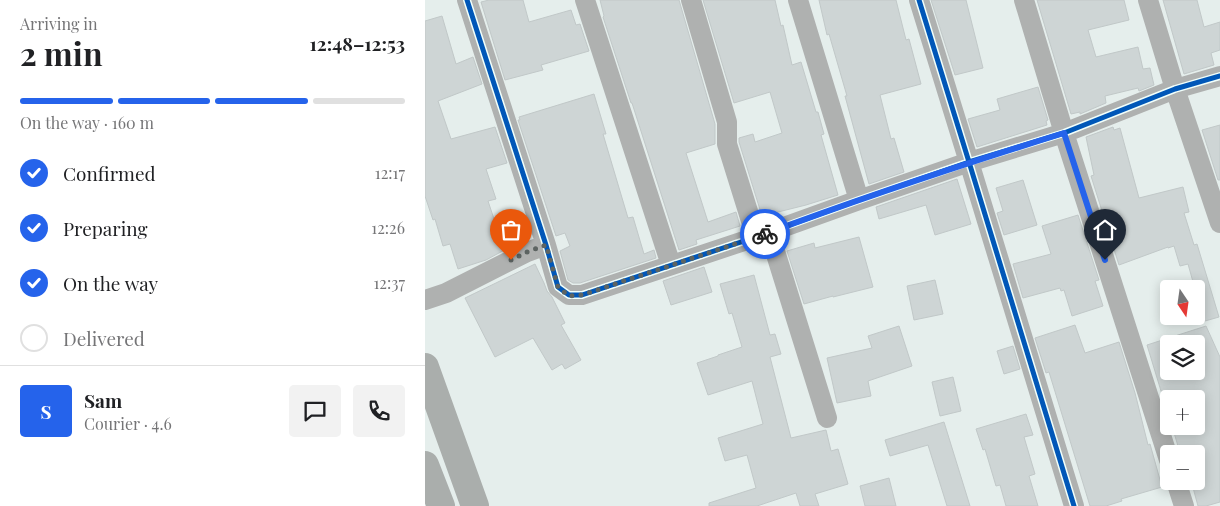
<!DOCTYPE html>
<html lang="en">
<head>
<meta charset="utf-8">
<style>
  body { margin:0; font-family:"Playfair Display",serif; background:#f2f2f2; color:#202124; height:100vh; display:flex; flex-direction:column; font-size:19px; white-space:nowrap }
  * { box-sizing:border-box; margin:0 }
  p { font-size:16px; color:#757577 }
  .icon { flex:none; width:28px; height:28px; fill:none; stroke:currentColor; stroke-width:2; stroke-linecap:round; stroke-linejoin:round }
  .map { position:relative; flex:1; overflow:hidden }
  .panel { display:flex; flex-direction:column; background:#fff; width:425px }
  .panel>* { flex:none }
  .needle { width:32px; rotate:167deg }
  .buttons { position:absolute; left:735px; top:280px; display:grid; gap:10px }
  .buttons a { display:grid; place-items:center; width:45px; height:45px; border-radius:5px; background:#fff; box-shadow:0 2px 12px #0003; font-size:25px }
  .pin { position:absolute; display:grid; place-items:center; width:42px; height:42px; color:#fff; margin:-51px -21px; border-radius:50% 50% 50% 0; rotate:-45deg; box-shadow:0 0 5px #0007 }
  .pin .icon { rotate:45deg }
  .courier { position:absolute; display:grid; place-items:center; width:50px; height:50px; margin:-25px; border:4px solid #2563eb; border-radius:50%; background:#fff; color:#222; box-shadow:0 1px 6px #0007 }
  .headline em { font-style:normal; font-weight:700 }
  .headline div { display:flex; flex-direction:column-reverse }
  .headline { display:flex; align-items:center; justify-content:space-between; height:85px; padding:0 20px }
  h1 { font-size:32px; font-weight:700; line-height:38px }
  .bar { display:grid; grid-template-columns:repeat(4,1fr); gap:8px 5px; align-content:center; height:60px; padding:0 20px }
  .bar i { height:6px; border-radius:4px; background:#e0e0e0 }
  .bar .on { background:#2563eb }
  .bar p { grid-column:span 4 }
  .line { display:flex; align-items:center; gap:12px; padding:0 20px; border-top:1px solid #e0e0e0 }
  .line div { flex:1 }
  .round { display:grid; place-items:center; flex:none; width:52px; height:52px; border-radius:5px; background:#f2f2f2 }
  ol { padding:0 20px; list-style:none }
  li { display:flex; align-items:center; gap:15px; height:55px }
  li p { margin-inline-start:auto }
  li .icon { padding:5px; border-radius:50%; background:#2563eb; color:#fff; stroke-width:4 }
  li:last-child { color:#757577 }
  li i { width:28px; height:28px; border:2px solid #e0e0e0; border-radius:50% }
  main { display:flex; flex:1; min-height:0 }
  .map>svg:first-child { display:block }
</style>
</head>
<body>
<main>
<section class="panel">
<div class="headline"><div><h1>2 min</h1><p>Arriving in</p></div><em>12:48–12:53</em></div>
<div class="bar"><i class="on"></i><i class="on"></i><i class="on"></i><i></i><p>On the way · 160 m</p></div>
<ol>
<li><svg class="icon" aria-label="check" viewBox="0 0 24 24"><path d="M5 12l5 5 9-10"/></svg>Confirmed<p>12:17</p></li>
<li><svg class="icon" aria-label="check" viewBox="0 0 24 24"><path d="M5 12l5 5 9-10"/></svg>Preparing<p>12:26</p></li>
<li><svg class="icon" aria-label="check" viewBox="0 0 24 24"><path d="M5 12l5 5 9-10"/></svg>On the way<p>12:37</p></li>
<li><i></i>Delivered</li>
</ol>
<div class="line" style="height:90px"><b class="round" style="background:#2563eb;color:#fff">S</b><div><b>Sam</b><p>Courier · 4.6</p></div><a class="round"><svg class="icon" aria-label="chat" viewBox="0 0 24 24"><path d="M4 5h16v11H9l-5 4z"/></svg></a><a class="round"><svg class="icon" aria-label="phone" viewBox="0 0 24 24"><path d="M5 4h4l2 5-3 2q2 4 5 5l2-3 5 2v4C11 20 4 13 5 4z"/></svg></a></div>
</section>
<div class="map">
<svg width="795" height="506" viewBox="0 0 795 506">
  <rect width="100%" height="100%" fill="#e5eeec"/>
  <path fill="#ced5d5" stroke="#c1c8c8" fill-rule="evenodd" d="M64 0H98L104 22 146 10 151 25 155 24 164 51 116 65 118 70 80 80 56 2Z
    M175 0H254L290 124V144L261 153 283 222 311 212 315 226 271 240 272 244 254 250 207 103H206L178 17 179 16Z
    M278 0H350L356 26 358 25 367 65 376 62 391 112H393L399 134 396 135 413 195 381 205 337 216 314 142V138L328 134 330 142 357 133 345 92 309 103Z
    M394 0H471L481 40 484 39 496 84 455 95 466 139 469 138 479 172 444 184 420 96H422L404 34 402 35Z
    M506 0H541L558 68 530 75Z
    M612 0H699L704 20 663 30 671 57 713 47 718 69 725 68 729 85 714 91 713 88 680 96 681 103 655 114V112L646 114Z
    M738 0H772L779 27 795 22V50L786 53 789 65 759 74Z
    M17 16 31 64 48 57 57 84 13 101 26 139 70 127 82 163 61 169 71 199 63 201 73 231 79 230 85 247 61 260 33 269 25 244 18 246 10 219 8 220 0 196V21Z
    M613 87 623 120 621 121 622 125 552 147 543 119 575 110 572 99Z
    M169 94 181 134H178L203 218 208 217 219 254 229 250 231 258 155 283H148L143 280 135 251 145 246 140 233 131 236 93 120H95L94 117Z
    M795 125V180H793L777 130Z
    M688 127 689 130 695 128 714 198 758 187 764 212 759 213 769 245 772 244 794 317 773 323V298L771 289H770L763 264 755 266 749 246 743 248V247L694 265 666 176 669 175 661 137Z
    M532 179 546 224 510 235 501 205 454 219 451 207Z
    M598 180 612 225 579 235 572 213 578 211 571 188Z
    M653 215 674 280 670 281 678 306 647 316 639 290 636 291 635 288 598 298 588 264 626 254 617 226Z
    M434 237 448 287 408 297V296L379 304 362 251 389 243 390 248Z
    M110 264 119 283 122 291 127 297 140 323 136 325 156 360 140 369 137 364 127 370 108 338 70 357 40 298Z
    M279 267 287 292 246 305 238 281Z
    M329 275 345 335 350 334 356 354 345 357 366 438 401 430 406 451 413 449 423 484 390 494 394 506H375L371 493 332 506H284V503L331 488 322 455 300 461 293 438 338 424 327 381 283 395 272 363 293 356V355L317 347 307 313 304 314 295 284Z
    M510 280 518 314 489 320 482 286Z
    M650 325 660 353 694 342 710 393 723 445 725 444 737 487 696 499 697 501 681 506H665L624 372 621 373 610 338Z
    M474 326 487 366 443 381 446 396 412 403 402 358 447 348 443 336Z
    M781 326 795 357V502L781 506H773L767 484 771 483V454H757L755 445 753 446 747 426H771V399H744V403L740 404 722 345ZM744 344H773L779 371H744Z
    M588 346 595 369 579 374 572 351Z
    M528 377 536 411 515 416 507 382Z
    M601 414 608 435 599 437 610 474 604 476 613 506H581L575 485 571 486 560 449 558 450 551 429Z
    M519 422 545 506H522L503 445 465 456 460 440Z
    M464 478 471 506H440L435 486Z"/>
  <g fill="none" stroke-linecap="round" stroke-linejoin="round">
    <path stroke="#afb1b0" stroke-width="20" d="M42 0 121 245 133 287 144 295H157L331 237 434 200 544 162 639 133 750 89 795 76
      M160 0 246 265
      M266 0 302 122V144L331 237
      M373 0 434 200
      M494 0 544 162 649 506
      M599 0 639 133 744 460
      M723 0 750 89 795 223
      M344 232 402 418
      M0 300 21 293 102 252 121 245
      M751 481 759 506"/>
    <path stroke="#aaaeac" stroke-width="28" d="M0 367 50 506
      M0 465 16 506"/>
    <g stroke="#f1fffb" stroke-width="8">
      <path id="cycleway" d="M42 0 121 245 133 287 144 295H157L331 237 434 200 544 162 639 133 750 89 795 76
        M494 0 544 162 649 506"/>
    </g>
    <use href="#cycleway" stroke="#0057b8" stroke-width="5"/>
  </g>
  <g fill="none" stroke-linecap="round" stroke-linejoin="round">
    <path stroke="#5d6462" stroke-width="5" stroke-dasharray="0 9" d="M86 260 102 252 121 245 133 287 144 296 157 295 340 234"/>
    <path stroke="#2563eb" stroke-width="6" d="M340 234C439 197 539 164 639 133L680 260"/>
  </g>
</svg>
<div class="buttons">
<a><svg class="needle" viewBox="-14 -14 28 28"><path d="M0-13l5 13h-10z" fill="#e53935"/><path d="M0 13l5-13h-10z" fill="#757577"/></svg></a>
<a><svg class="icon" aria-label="layers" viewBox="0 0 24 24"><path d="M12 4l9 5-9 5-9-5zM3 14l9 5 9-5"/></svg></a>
<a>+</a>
<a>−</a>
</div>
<div class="pin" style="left:86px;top:260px;background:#ea580c"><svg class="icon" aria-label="bag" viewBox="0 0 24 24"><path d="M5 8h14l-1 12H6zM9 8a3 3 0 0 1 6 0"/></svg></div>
<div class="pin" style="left:680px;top:260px;background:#1f2937"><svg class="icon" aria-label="home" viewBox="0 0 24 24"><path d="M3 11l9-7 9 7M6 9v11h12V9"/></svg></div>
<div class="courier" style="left:340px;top:234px"><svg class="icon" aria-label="bike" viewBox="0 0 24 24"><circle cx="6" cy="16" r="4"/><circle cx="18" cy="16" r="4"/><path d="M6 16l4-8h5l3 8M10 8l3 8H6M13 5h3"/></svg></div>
</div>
</main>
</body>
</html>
